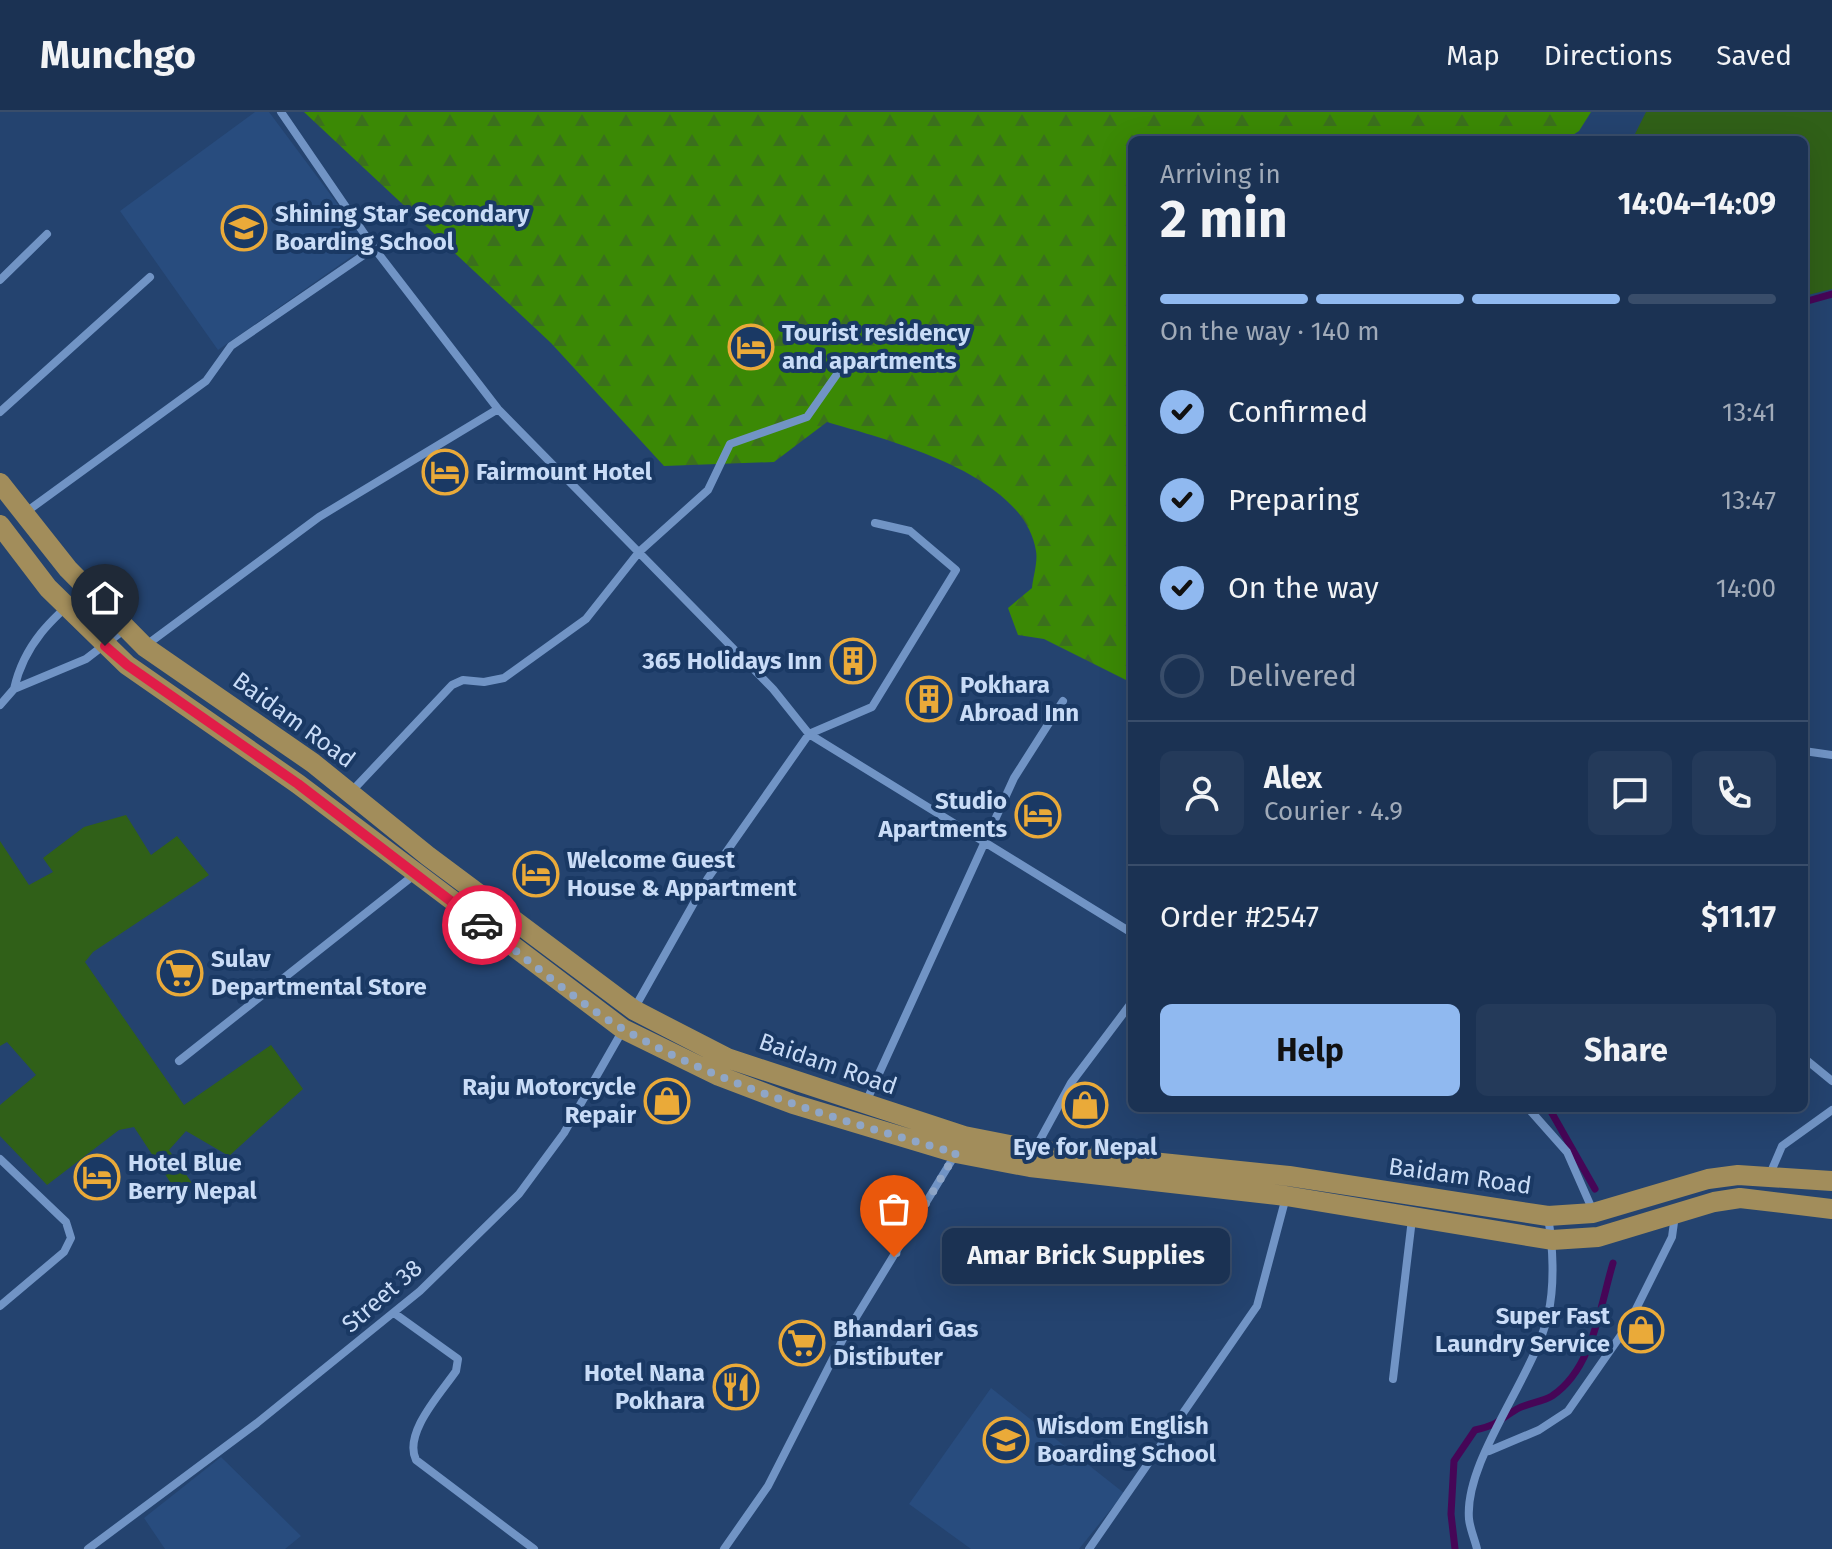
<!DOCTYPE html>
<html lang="en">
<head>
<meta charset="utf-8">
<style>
  body { margin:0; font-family:"Fira Sans",sans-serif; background:#243a5a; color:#f1f3f6; height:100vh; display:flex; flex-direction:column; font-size:30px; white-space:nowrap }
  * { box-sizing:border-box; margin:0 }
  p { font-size:26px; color:#a0aab8 }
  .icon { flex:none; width:44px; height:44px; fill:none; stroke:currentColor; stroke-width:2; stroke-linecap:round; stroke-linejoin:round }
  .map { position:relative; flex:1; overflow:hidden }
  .drawer { position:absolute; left:1128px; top:24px; width:680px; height:976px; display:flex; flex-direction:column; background:#1b3253; border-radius:12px; box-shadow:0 8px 32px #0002,0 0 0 2px #394d6a }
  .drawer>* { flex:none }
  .pin { position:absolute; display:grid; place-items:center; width:68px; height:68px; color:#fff; margin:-82px -34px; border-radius:50% 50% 50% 0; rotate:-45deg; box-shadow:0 0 8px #0007 }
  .pin .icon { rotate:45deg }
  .courier { position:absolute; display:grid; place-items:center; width:80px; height:80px; margin:-40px; border:6px solid #e11d48; border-radius:50%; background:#fff; color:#222; box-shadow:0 2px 10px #0007 }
  .bubble { position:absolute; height:56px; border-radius:12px; background:#1b3253; box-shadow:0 8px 32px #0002,0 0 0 2px #394d6a; font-size:26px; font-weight:700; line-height:56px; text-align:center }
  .summary em { font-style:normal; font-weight:700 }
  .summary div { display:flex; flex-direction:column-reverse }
  .summary { display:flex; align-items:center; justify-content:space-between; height:136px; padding:0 32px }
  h1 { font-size:52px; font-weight:700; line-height:60px }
  .bar { display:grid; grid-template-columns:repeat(4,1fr); gap:12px 8px; align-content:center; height:96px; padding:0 32px }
  .bar i { height:10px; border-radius:6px; background:#394d6a }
  .bar .current { background:#90b9f0 }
  .bar p { grid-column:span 4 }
  .line { display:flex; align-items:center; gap:20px; padding:0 32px; border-top:2px solid #394d6a }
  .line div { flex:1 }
  .round { display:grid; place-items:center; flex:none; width:84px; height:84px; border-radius:12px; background:#243a5a }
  ol { padding:0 32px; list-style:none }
  li { display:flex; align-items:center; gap:24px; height:88px }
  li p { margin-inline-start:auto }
  li .icon { padding:8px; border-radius:50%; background:#90b9f0; color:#111; stroke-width:4 }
  li:last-child { color:#a0aab8 }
  li i { width:44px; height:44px; border:4px solid #394d6a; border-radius:50% }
  .action { display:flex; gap:16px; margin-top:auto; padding:16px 32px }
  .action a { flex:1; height:92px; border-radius:12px; background:#90b9f0; color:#111; font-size:32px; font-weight:700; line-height:92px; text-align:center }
  .action a+a { background:#243a5a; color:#f1f3f6 }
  header { display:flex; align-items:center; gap:48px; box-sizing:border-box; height:112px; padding:0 40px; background:#1b3253; border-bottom:2px solid #394d6a }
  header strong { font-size:38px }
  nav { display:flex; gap:44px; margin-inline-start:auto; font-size:28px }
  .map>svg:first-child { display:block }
</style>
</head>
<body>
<header>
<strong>Munchgo</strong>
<nav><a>Map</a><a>Directions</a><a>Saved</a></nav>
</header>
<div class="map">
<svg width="1832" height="1437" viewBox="0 0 1832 1437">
  <defs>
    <pattern id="forest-firs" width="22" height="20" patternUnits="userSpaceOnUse" patternTransform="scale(2)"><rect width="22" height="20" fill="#3b8905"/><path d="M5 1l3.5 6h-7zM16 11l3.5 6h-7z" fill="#3b701d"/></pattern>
  </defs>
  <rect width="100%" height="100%" fill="#24436f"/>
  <path fill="#284c7e" d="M255 0H269L368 133 218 238 120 99Z
    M991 1276 1124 1381 1079 1437H971L909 1392Z
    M221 1345 301 1424 285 1437H165L144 1406Z"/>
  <path fill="#306018" d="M1646 0H1832V177L1804 184V28H1632Z
    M126 703 151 743 177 724 209 763 93 840 85 850 184 993 271 933 303 977 229 1044 186 1019 169 1038 194 1074 180 1085 134 1015 119 1018 47 1073 0 1024V993L36 963 7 930 0 934V729L29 773 53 760 43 746 84 715Z"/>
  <path fill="url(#forest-firs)" d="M304 0H1591L1579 19 1565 28H1132V571L1044 527 1018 523 1008 496 1032 476C1033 465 1038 450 1036 439 1024 362 891 329 827 310L774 350 664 354 551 231Z"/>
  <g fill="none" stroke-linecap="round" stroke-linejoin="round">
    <path stroke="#460657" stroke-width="7" d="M1804 190 1832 182
      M1549 996 1595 1077
      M1455 1437 1451 1402 1454 1349 1475 1318C1500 1312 1497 1309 1517 1297 1528 1291 1542 1290 1552 1284 1593 1257 1600 1194 1613 1151"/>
    <path stroke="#7194c5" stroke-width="8" d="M281 0 374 136 498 297 773 577 809 622 1132 821
      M0 168 47 122
      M0 300 150 165
      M26 400 206 269 231 234 374 136
      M145 534 319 405 498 297
      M14 577C24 532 52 506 87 477
      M0 593 14 577 86 547 125 517
      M1804 639 1832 643
      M351 680 452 573 463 568 484 570 504 566 586 507 639 440 708 378 730 332 807 305 842 255
      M634 897 708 766 809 622 872 595 956 458 910 419 875 411
      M1804 946 1832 969
      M179 949 414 763
      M866 990 1014 666 1063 589
      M1528 996 1567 1040 1593 1099
      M1035 1037 1071 971 1132 890
      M0 1047 66 1110 71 1126 64 1140 0 1194
      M1770 1062 1782 1034 1832 998
      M394 1201 458 1247 456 1259C441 1281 403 1321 416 1348L534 1437
      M1393 1267 1412 1107
      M1489 1339 1539 1318 1568 1299 1628 1213 1672 1125 1675 1103
      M88 1437 257 1311 420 1179 519 1082 564 1021 624 916
      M724 1437 768 1374 844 1225 955 1043
      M1089 1437 1257 1194 1286 1085
      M1477 1437C1475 1428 1470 1417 1469 1407 1464 1348 1534 1265 1548 1203 1555 1173 1553 1134 1548 1105"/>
    <path stroke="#a28d5b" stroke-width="20" d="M0 371 68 457 145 535 313 651 428 744 634 898 727 946 964 1024 1035 1038 1289 1064 1548 1104 1593 1101 1708 1067 1738 1063 1832 1069
      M0 413 48 476 127 553 298 672 623 917 719 964 793 992 956 1041 1030 1055 1286 1084 1552 1128 1598 1125 1714 1090 1740 1086 1832 1097"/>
  </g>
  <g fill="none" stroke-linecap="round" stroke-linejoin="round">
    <path stroke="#8fa6c7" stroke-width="8" stroke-dasharray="0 14.4" d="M482 813C527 846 577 891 625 918 728 977 843 1009 956 1041L894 1145"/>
    <path stroke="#e11d48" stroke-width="10" d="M105 534 127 553 298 672 482 813"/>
  </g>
  <defs>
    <g id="school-ring" transform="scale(2.3)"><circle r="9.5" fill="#1a3964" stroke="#eaaa39" stroke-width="1.5"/><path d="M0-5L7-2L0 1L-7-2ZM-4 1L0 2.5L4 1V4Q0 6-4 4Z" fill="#eaaa39"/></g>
    <g id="hotel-ring" transform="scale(2.3)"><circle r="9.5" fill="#1a3964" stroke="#eaaa39" stroke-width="1.5"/><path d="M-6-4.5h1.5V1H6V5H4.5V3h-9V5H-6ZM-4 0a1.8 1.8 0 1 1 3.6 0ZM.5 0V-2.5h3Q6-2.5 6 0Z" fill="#eaaa39"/></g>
    <g id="building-ring" transform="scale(2.3)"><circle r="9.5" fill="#1a3964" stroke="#eaaa39" stroke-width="1.5"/><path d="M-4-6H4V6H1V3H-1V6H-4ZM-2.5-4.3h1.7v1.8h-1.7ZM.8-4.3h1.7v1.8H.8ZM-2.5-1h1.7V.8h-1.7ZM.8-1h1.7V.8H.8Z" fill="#eaaa39"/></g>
    <g id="supermarket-ring" transform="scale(2.3)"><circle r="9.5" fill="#1a3964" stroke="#eaaa39" stroke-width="1.5"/><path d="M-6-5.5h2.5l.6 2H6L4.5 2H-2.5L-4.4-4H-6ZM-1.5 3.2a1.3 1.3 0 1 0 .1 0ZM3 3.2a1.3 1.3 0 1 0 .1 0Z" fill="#eaaa39"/></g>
    <g id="shop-ring" transform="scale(2.3)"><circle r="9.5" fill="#1a3964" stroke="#eaaa39" stroke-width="1.5"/><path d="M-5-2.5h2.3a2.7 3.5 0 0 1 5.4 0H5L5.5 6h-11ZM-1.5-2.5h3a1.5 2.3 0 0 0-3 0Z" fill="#eaaa39"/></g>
    <g id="restaurant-ring" transform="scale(2.3)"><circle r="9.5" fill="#1a3964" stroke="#eaaa39" stroke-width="1.5"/><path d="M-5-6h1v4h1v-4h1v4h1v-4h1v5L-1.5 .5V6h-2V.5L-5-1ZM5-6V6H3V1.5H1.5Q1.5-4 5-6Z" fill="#eaaa39"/></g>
  </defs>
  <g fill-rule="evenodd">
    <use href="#school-ring" x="244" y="116"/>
    <use href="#hotel-ring" x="751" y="235"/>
    <use href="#hotel-ring" x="445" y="360"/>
    <use href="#building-ring" x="853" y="549"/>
    <use href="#building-ring" x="929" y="587"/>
    <use href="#hotel-ring" x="1038" y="703"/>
    <use href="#hotel-ring" x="536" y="762"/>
    <use href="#supermarket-ring" x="180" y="861"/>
    <use href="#shop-ring" x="667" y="989"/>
    <use href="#shop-ring" x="1085" y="993"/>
    <use href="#hotel-ring" x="97" y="1065"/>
    <use href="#shop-ring" x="1641" y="1218"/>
    <use href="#supermarket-ring" x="802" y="1231"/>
    <use href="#restaurant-ring" x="736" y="1275"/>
    <use href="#school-ring" x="1006" y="1328"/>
  </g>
  <g text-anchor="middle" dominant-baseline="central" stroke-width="8" stroke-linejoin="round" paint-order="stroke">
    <g font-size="24" font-weight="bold" fill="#c9dcf7" stroke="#1a3964" text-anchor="start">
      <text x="275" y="102">Shining Star Secondary<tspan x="275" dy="28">Boarding School</tspan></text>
      <text x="782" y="221">Tourist residency<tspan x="782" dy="28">and apartments</tspan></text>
      <text x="476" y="360">Fairmount Hotel</text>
      <text x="822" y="549" text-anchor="end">365 Holidays Inn</text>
      <text x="960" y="573">Pokhara<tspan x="960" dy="28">Abroad Inn</tspan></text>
      <text x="1007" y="689" text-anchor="end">Studio<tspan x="1007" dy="28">Apartments</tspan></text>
      <text x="567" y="748">Welcome Guest<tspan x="567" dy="28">House &amp; Appartment</tspan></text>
      <text x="211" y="847">Sulav<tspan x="211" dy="28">Departmental Store</tspan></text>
      <text x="636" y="975" text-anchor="end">Raju Motorcycle<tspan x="636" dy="28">Repair</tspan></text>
      <text x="1085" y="1035" text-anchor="middle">Eye for Nepal</text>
      <text x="128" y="1051">Hotel Blue<tspan x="128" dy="28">Berry Nepal</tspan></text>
      <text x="1610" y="1204" text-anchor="end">Super Fast<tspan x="1610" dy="28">Laundry Service</tspan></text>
      <text x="833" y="1217">Bhandari Gas<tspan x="833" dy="28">Distibuter</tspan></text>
      <text x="705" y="1261" text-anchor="end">Hotel Nana<tspan x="705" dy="28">Pokhara</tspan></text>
      <text x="1037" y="1314">Wisdom English<tspan x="1037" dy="28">Boarding School</tspan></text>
    </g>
    <g font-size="24" fill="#c9dcf7" stroke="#1a3964">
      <text transform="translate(294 608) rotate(36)">Baidam Road</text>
      <text transform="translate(828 952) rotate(19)">Baidam Road</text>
      <text transform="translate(1460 1064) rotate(8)">Baidam Road</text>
      <text transform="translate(382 1184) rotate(-41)">Street 38</text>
    </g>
  </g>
</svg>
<div class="pin" style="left:894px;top:1145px;background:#ea580c"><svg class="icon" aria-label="bag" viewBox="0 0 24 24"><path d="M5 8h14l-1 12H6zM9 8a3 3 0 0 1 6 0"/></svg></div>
<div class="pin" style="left:105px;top:534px;background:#1f2937"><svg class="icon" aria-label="home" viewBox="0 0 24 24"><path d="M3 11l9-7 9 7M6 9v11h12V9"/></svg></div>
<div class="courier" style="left:482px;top:813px"><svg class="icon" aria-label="car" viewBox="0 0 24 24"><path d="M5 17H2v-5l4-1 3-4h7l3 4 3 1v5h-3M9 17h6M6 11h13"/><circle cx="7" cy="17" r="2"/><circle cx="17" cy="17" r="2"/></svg></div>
<div class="bubble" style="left:942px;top:1116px;width:288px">Amar Brick Supplies</div>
<section class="drawer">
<div class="summary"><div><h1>2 min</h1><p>Arriving in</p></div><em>14:04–14:09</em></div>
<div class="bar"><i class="current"></i><i class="current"></i><i class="current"></i><i></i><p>On the way · 140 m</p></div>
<ol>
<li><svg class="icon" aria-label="check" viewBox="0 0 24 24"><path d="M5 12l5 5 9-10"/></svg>Confirmed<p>13:41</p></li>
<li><svg class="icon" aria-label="check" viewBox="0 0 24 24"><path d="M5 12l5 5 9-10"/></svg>Preparing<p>13:47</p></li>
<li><svg class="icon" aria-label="check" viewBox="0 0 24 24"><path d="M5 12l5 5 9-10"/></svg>On the way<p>14:00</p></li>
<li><i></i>Delivered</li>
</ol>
<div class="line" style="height:144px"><a class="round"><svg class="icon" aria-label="person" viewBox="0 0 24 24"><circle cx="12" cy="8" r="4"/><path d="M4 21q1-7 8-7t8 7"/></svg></a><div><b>Alex</b><p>Courier · 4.9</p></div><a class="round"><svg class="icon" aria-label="chat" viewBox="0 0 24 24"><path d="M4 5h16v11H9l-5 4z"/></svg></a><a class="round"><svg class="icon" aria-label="phone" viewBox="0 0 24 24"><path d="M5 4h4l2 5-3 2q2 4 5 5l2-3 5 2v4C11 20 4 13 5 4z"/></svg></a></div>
<div class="line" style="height:104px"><div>Order #2547</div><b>$11.17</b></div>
<div class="action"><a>Help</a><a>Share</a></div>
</section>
</div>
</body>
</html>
